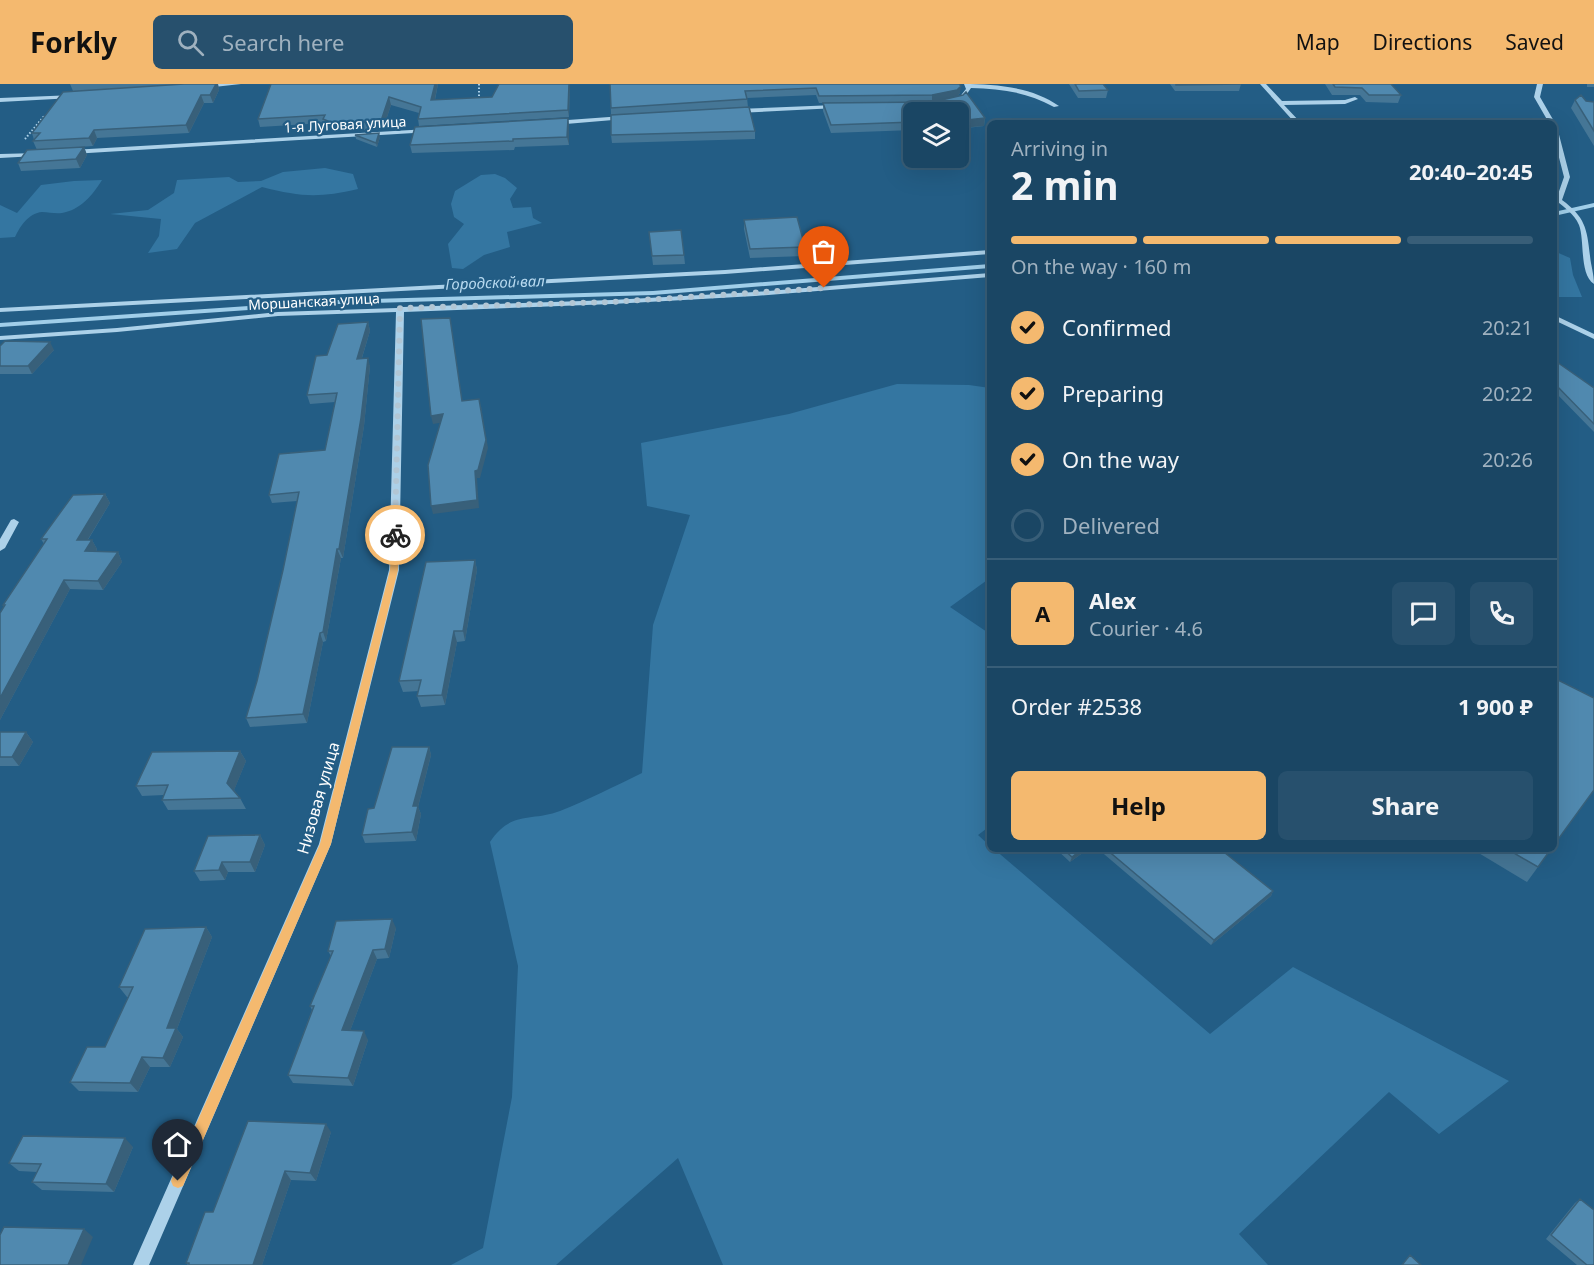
<!DOCTYPE html>
<html lang="en">
<head>
<meta charset="utf-8">
<style>
  body { margin:0; font-family:"Noto Sans",sans-serif; background:#27506d; color:#f1f3f6; height:100vh; display:flex; flex-direction:column; font-size:22px; white-space:nowrap }
  * { box-sizing:border-box; margin:0 }
  p { font-size:20px; color:#9fb1bf }
  .icon { flex:none; width:33px; height:33px; fill:none; stroke:currentColor; stroke-width:2; stroke-linecap:round; stroke-linejoin:round }
  .map { position:relative; flex:1; overflow:hidden }
  .panel { position:absolute; left:987px; top:36px; width:570px; height:732px; display:flex; flex-direction:column; background:#1a4664; border-radius:9px; box-shadow:0 6px 24px #0002,0 0 0 2px #385e78 }
  .panel>* { flex:none }
  .buttons { position:absolute; left:903px; top:18px; display:grid; gap:12px }
  .buttons a { display:grid; place-items:center; width:66px; height:66px; border-radius:9px; background:#1a4664; box-shadow:0 6px 24px #0002,0 0 0 2px #385e78; font-size:30px }
  .pin { position:absolute; display:grid; place-items:center; width:51px; height:51px; color:#fff; margin:-62px -26px; border-radius:50% 50% 50% 0; rotate:-45deg; box-shadow:0 0 6px #0007 }
  .pin .icon { rotate:45deg }
  .courier { position:absolute; display:grid; place-items:center; width:60px; height:60px; margin:-30px; border:4px solid #f4b96f; border-radius:50%; background:#fff; color:#222; box-shadow:0 2px 8px #0007 }
  .summary em { font-style:normal; font-weight:700 }
  .summary div { display:flex; flex-direction:column-reverse }
  .summary { display:flex; align-items:center; justify-content:space-between; height:102px; padding:0 24px }
  h1 { font-size:39px; font-weight:700; line-height:45px }
  .bar { display:grid; grid-template-columns:repeat(4,1fr); gap:9px 6px; align-content:center; height:72px; padding:0 24px }
  .bar i { height:8px; border-radius:4px; background:#385e78 }
  .bar .selected { background:#f4b96f }
  .bar p { grid-column:span 4 }
  .line { display:flex; align-items:center; gap:15px; padding:0 24px; border-top:2px solid #385e78 }
  .line div { flex:1 }
  .round { display:grid; place-items:center; flex:none; width:63px; height:63px; border-radius:9px; background:#27506d }
  ol { padding:0 24px; list-style:none }
  li { display:flex; align-items:center; gap:18px; height:66px }
  li p { margin-inline-start:auto }
  li .icon { padding:6px; border-radius:50%; background:#f4b96f; color:#111; stroke-width:4 }
  li:last-child { color:#9fb1bf }
  li i { width:33px; height:33px; border:3px solid #385e78; border-radius:50% }
  .action { display:flex; gap:12px; margin-top:auto; padding:12px 24px }
  .action a { flex:1; height:69px; border-radius:9px; background:#f4b96f; color:#111; font-size:24px; font-weight:700; line-height:69px; text-align:center }
  .action a+a { background:#27506d; color:#f1f3f6 }
  header { display:flex; align-items:center; gap:36px; box-sizing:border-box; height:84px; padding:0 30px; background:#f4b96f; color:#111 }
  header strong { font-size:28px }
  nav { display:flex; gap:33px; margin-inline-start:auto; font-size:21px }
  .search { width:420px; height:54px; background:#27506d; display:flex; align-items:center; gap:15px; box-sizing:border-box; padding:0 21px; border-radius:9px; color:#9fb1bf; font-size:22px }
  .map>svg:first-child { display:block }
</style>
</head>
<body>
<header>
<strong>Forkly</strong>
<div class="search"><svg class="icon" aria-label="search" viewBox="0 0 24 24"><circle cx="10" cy="10" r="6"/><path d="M15 15l6 6"/></svg>Search here</div>
<nav><a>Map</a><a>Directions</a><a>Saved</a></nav>
</header>
<div class="map">
<svg width="1594" height="1181" viewBox="0 0 1594 1181">
  <rect width="100%" height="100%" fill="#235d85"/>
  <path fill="#3476a1" d="M325 84 353 90 358 105C319 114 301 113 262 103L195 139 177 165 148 169 159 152 161 135 110 130 148 126 174 109 177 96 229 93 238 98 261 97 283 88Z
    M495 90 505 94 517 104 510 115 513 124 531 123 533 134 542 139 507 148 510 163 484 171 463 185 452 184 448 160 464 140 454 133 451 120 455 107 481 91Z
    M102 96C93 111 80 126 62 129 55 130 49 128 42 128 29 129 20 142 15 153L0 154V121L17 129 41 101 74 97Z
    M1554 167 1570 174 1573 191 1582 213H1554Z
    M897 300 969 301 990 304V494L950 523 990 550V742L978 751 990 762V765H994L1210 950 1293 883 1509 997 1439 1050 1389 1008 1239 1150 1268 1181H723L678 1074 556 1181H451L483 1164 512 1013 518 882 490 758C511 726 531 738 560 727 588 716 615 702 642 689L653 541 690 431 647 422 641 359 789 330Z"/>
  <g fill="none" stroke-linecap="round" stroke-linejoin="round">
    <path fill="#a0cee9" fill-rule="evenodd" d="M1594 119V123L1554 132V128Z
      M990 180V184L653 211 338 220 0 243V239L338 216 653 207Z"/>
    <path stroke="#acd1e9" stroke-width="2" stroke-dasharray="1.5 2" stroke-linecap="butt" d="M479 0V17
      M25 55 45 31"/>
    <path fill="#acd1e9" fill-rule="evenodd" d="M212 0H241L205 4 202 2Z
      M964 0C995 0 1033 3 1059 22L1054 23C1027 8 1002 5 971 4L962 17 953 18V16L958 15 966 5Z
      M1260 0H1266L1282 17 1345 16 1355 13 1358 15 1345 20 1284 21 1301 39H1295Z
      M1537 0H1543L1540 13 1555 39 1554 40 1549 39 1534 13Z
      M75 11 73 14 0 18V14Z
      M835 21 837 24 737 29 734 27 737 25Z
      M623 32 626 34 625 35 554 41 551 39 554 37Z
      M1554 41 1557 43 1570 93 1562 116C1585 133 1587 144 1590 172 1591 182 1594 190 1594 200 1579 190 1585 157 1579 141 1574 129 1564 124 1556 116L1564 93 1554 54Z
      M428 45 430 46V48L72 70 69 68 72 66Z
      M38 69V71L36 72 0 74V70Z
      M990 166V170L725 190 0 228V224L725 186Z
      M990 189V193L755 212 612 220 404 228 399 486 331 760 149 1181H133L319 760 389 486 396 228 278 232 117 248 0 256V252L117 244 278 228 397 224 400 222 403 223 612 216 755 208Z
      M1554 231 1594 250V255L1554 236Z
      M14 435 19 438 5 464 0 467V455L11 436Z"/>
  </g>
  <path fill="#457696" d="M70 0H218L219 6 213 19H204L189 49 97 54 93 62 37 66 33 57 34 56 32 49 73 7Z
    M271 0H438L435 16 492 13 499 0H570L569 33 419 42 418 35 419 29 391 21 383 45 337 47 325 42 324 39 260 43 258 35Z
    M610 0H959L960 9 957 13 985 34 984 42 958 45V28H914V46L831 49 823 27V19L933 18 955 13 932 18 819 19 816 11 747 14 748 23 611 31Z
    M1069 0H1103L1108 6 1106 14H1078Z
    M1170 0H1241L1239 7H1175Z
    M1325 0H1391L1401 11 1398 19 1366 18 1360 11H1332Z
    M1587 0H1594V3H1587Z
    M1575 16 1594 18V62L1571 24Z
    M568 34 569 42V61L515 63 514 66 412 69 410 61Z
    M755 47V55L612 59 611 51Z
    M355 51 380 53 377 63 356 55Z
    M84 63 87 71 80 84 21 87 18 79Z
    M744 136 805 163V172L750 174 744 145Z
    M649 148 684 171 685 180 653 181Z
    M368 238 370 247 362 274 370 282 364 342 343 474H341L326 557 323 558 307 639 250 643 246 634 257 597 283 486 297 417 272 419 269 411 325 366 335 318 310 320 307 311 327 271Z
    M0 262 54 266 32 290H0Z
    M1554 276 1594 304V348L1554 307Z
    M105 410 110 419 88 456H92L97 465 96 468H118L122 478 103 506 70 505 0 636V529L4 523 3 521 44 460 41 455Z
    M475 476 477 486 465 557 457 558 445 621 421 623 417 612 419 607 403 608 399 597Z
    M0 648H26L33 658 19 682H0Z
    M429 663 431 671 418 723 421 730 416 757 365 759 362 751 374 724Z
    M240 667 246 677 234 706 240 714 246 725 168 726 162 716 164 711 142 712 136 702Z
    M260 751 265 761 255 788H228L225 796 200 797 194 787Z
    M1056 765H1088L1070 778Z
    M1098 765H1220L1273 807 1271 812 1211 861Z
    M1472 765H1551L1527 798Z
    M206 843 212 853 177 945 183 953 170 983H150L138 1008 79 1007 70 998 105 963 129 913H127L119 903Z
    M396 844 389 874 377 875 350 947 368 956 353 1002 293 999 288 991 312 926 310 922 331 872 328 867Z
    M331 1048 316 1097 291 1096 262 1181H188L186 1179 213 1128Z
    M133 1063 114 1108 42 1106 32 1098 37 1088 19 1087 9 1079Z
    M1580 1115 1594 1181H1577L1546 1155 1575 1119Z"/>
  <path fill="#38607a" d="M216 0H218L219 6 213 19 210 11Z
    M435 0H438L433 24 431 16Z
    M569 0H570L569 33 568 26Z
    M961 2 960 9 957 13 932 18V11Z
    M201 11 204 19 189 49 186 41Z
    M389 13 391 21 383 45 381 37Z
    M568 34 569 42V61L567 53Z
    M985 34 984 42 960 44 961 36Z
    M94 46 97 54 93 62 89 54Z
    M379 49 380 53 377 63 376 59Z
    M84 63 87 71 80 84 76 75Z
    M368 238 370 247 359 283 357 275Z
    M50 258 54 266 32 290 28 282Z
    M368 274 370 282 364 342 343 474 339 465Z
    M481 322 488 364 480 394H477L479 424 433 430 431 422 475 387Z
    M443 330 445 338 433 340 431 332Z
    M105 410 110 419 82 465 77 456Z
    M92 456 97 465 90 477 85 467Z
    M337 465 341 474 326 557 323 548Z
    M118 468 122 478 103 506 98 497Z
    M475 476 477 486 465 557 463 547Z
    M64 496 70 505 0 636V614Z
    M454 547 457 558 445 621 442 611Z
    M320 549 323 558 307 639 303 630Z
    M26 648 33 658 19 682 12 673Z
    M429 663 431 671 418 723 421 730 416 757 412 748 413 722Z
    M240 667 246 677 233 709 227 699Z
    M260 751 265 761 255 788 250 778Z
    M1082 765H1088L1070 778 1072 773Z
    M222 778 228 788 225 796 219 786Z
    M1273 807 1271 812 1211 861 1214 856Z
    M392 835 396 844 389 874 385 865Z
    M206 843 212 853 177 945 183 953 170 983 163 974 167 944Z
    M373 866 377 875 347 955 342 946Z
    M364 947 368 956 353 1002 348 994Z
    M142 973 150 983 138 1008 130 999Z
    M326 1040 331 1048 316 1097 310 1089Z
    M125 1054 133 1063 114 1108 106 1100Z
    M285 1087 291 1096 262 1181H253Z
    M84 1145 93 1153 81 1181H68Z"/>
  <path fill="#5089af" stroke="#38607a" stroke-width="1.5" d="M184 0H216L210 11H201L186 41 94 46 89 54 33 57 40 49H32L63 8Z
    M271 0H435L431 16 492 13 499 0H569L568 26 418 35 421 23 389 13 381 37 335 40 323 35 325 31 258 35Z
    M610 0H959L961 2 957 6 932 11 819 12 816 4 745 7 747 15 611 24Z
    M1075 0H1103L1108 6 1079 7Z
    M1176 0H1241L1176 1Z
    M1333 0H1391L1401 11H1369L1362 4 1335 3Z
    M966 8 985 34 958 37V28H914V38L831 41 823 19 933 18 963 11Z
    M1581 11 1586 17 1594 18V47L1575 16Z
    M749 23 755 47 611 51V31Z
    M568 34 567 53 513 55V57L410 61 415 43Z
    M379 49 376 59 355 51Z
    M84 63 76 75 18 79 27 66Z
    M797 133 805 163 750 165 744 136Z
    M681 146 684 171 652 172 649 148Z
    M450 234 462 317 479 315 486 356 478 386 475 387 477 416 431 422 428 381 443 330 431 332 421 235Z
    M368 238 357 275 368 274 361 334 339 465H337L323 548 320 549 303 630 246 634 257 597 283 486 299 408 269 411 279 370 325 366 337 309 307 311 316 272 327 271 338 240Z
    M5 257 50 258 28 282H0V262Z
    M1554 276 1594 304V340L1554 299Z
    M105 410 77 456H92L85 467 118 468 98 497 64 496 0 614V529L5 521H3L47 455H41L73 411Z
    M475 476 463 547H454L442 611 417 612 421 596 399 597 426 478Z
    M1554 594 1594 614V706L1554 761Z
    M0 648H26L12 673H0Z
    M392 663H429L413 722H418L412 748 362 751 368 725 374 724Z
    M240 667 227 699 240 714 162 716 168 701 136 702 152 668Z
    M260 751 250 778H222L219 786 194 787 208 752Z
    M1063 765H1082L1072 773Z
    M1106 765H1220L1273 807 1214 856Z
    M1507 765H1551L1538 783Z
    M392 835 385 865 373 866 342 946 364 947 348 994 288 991 314 922H310L333 867H328L336 837Z
    M206 843 167 944H176L163 974 142 973 130 999 70 998 87 963H105L133 903H119L145 845Z
    M248 1037 326 1040 310 1089 285 1087 253 1181H189V1179H186L205 1128H213Z
    M23 1052 125 1054 106 1100 32 1098 41 1080 9 1079Z
    M1580 1115 1594 1126V1181H1587L1551 1151Z
    M4 1143 84 1145 68 1181H0V1151Z
    M1410 1171 1421 1181H1402Z"/>
  <path fill="#f4b96f" d="M392 449 399 451 398 486 331 760 183 1102 178 1104 173 1102 171 1097 320 760 390 486Z"/>
  <g fill="none" stroke-linecap="round" stroke-linejoin="round">
    <path stroke="#b2c6d4" stroke-width="6" stroke-dasharray="0 10.8" d="M395 451 400 224 612 218 824 204"/>
  </g>
  <g text-anchor="middle" dominant-baseline="central" stroke-width="4.5" stroke-linejoin="round" paint-order="stroke">
    <g font-size="14" fill="#fff" stroke="#235d85">
      <text transform="translate(345 40) rotate(-3)">1-я Луговая улица</text>
      <text transform="translate(314 217) rotate(-3)">Моршанская улица</text>
    </g>
    <g font-size="15" font-style="italic" fill="#b8daf0" stroke="#235d85">
      <text transform="translate(495 198) rotate(-2)">Городской вал</text>
    </g>
    <g font-size="16" fill="#fff" stroke="#235d85">
      <text transform="translate(318 714) rotate(-74)">Низовая улица</text>
    </g>
  </g>
</svg>
<div class="buttons">
<a><svg class="icon" aria-label="layers" viewBox="0 0 24 24"><path d="M12 4l9 5-9 5-9-5zM3 14l9 5 9-5"/></svg></a>
</div>
<div class="pin" style="left:824px;top:204px;background:#ea580c"><svg class="icon" aria-label="bag" viewBox="0 0 24 24"><path d="M5 8h14l-1 12H6zM9 8a3 3 0 0 1 6 0"/></svg></div>
<div class="pin" style="left:178px;top:1097px;background:#1f2937"><svg class="icon" aria-label="home" viewBox="0 0 24 24"><path d="M3 11l9-7 9 7M6 9v11h12V9"/></svg></div>
<div class="courier" style="left:395px;top:451px"><svg class="icon" aria-label="bike" viewBox="0 0 24 24"><circle cx="6" cy="16" r="4"/><circle cx="18" cy="16" r="4"/><path d="M6 16l4-8h5l3 8M10 8l3 8H6M13 5h3"/></svg></div>
<section class="panel">
<div class="summary"><div><h1>2 min</h1><p>Arriving in</p></div><em>20:40–20:45</em></div>
<div class="bar"><i class="selected"></i><i class="selected"></i><i class="selected"></i><i></i><p>On the way · 160 m</p></div>
<ol>
<li><svg class="icon" aria-label="check" viewBox="0 0 24 24"><path d="M5 12l5 5 9-10"/></svg>Confirmed<p>20:21</p></li>
<li><svg class="icon" aria-label="check" viewBox="0 0 24 24"><path d="M5 12l5 5 9-10"/></svg>Preparing<p>20:22</p></li>
<li><svg class="icon" aria-label="check" viewBox="0 0 24 24"><path d="M5 12l5 5 9-10"/></svg>On the way<p>20:26</p></li>
<li><i></i>Delivered</li>
</ol>
<div class="line" style="height:108px"><b class="round" style="background:#f4b96f;color:#111">A</b><div><b>Alex</b><p>Courier · 4.6</p></div><a class="round"><svg class="icon" aria-label="chat" viewBox="0 0 24 24"><path d="M4 5h16v11H9l-5 4z"/></svg></a><a class="round"><svg class="icon" aria-label="phone" viewBox="0 0 24 24"><path d="M5 4h4l2 5-3 2q2 4 5 5l2-3 5 2v4C11 20 4 13 5 4z"/></svg></a></div>
<div class="line" style="height:78px"><div>Order #2538</div><b>1 900 ₽</b></div>
<div class="action"><a>Help</a><a>Share</a></div>
</section>
</div>
</body>
</html>
